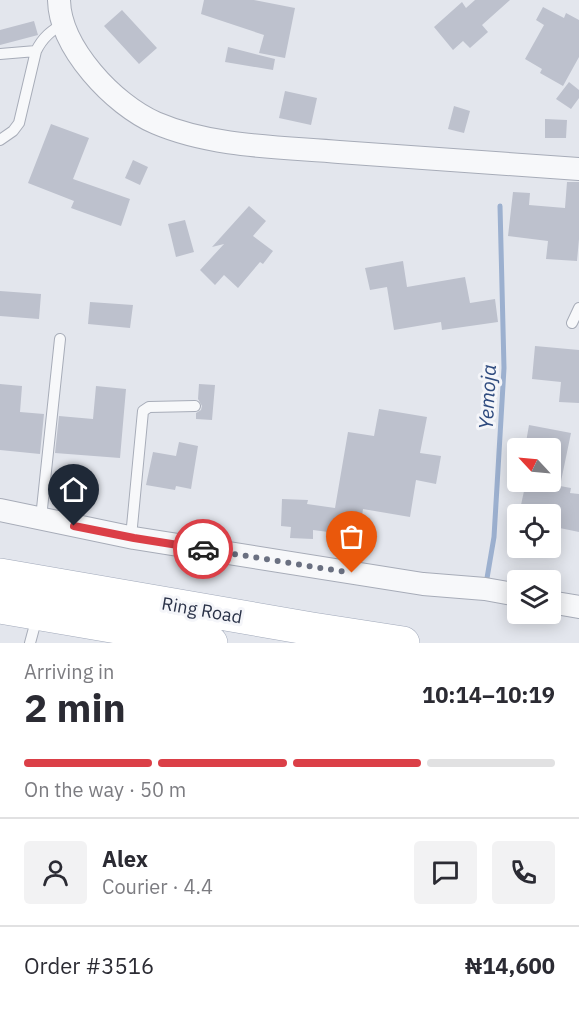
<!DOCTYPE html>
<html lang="en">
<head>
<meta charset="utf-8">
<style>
  body { margin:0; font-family:"IBM Plex Sans",sans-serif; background:#f2f2f3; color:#2b2b33; height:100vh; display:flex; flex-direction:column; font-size:22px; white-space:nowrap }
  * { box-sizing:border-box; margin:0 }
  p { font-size:20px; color:#7c7c81 }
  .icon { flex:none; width:33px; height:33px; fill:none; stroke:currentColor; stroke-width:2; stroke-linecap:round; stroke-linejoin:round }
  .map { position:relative; height:643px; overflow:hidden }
  .sheet { display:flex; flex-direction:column; background:#fff; flex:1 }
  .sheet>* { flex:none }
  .needle { width:39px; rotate:296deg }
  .controls { position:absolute; left:507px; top:438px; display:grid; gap:12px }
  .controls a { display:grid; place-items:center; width:54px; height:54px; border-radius:6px; background:#fff; box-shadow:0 3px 15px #0003; font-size:30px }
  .pin { position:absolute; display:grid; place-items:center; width:51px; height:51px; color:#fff; margin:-62px -26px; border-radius:50% 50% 50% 0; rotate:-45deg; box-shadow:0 0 6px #0007 }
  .pin .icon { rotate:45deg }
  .courier { position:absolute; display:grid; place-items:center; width:60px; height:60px; margin:-30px; border:4px solid #db3f47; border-radius:50%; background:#fff; color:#222; box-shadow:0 2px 8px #0007 }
  .summary em { font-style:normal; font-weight:700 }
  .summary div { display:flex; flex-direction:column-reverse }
  .summary { display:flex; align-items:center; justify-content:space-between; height:102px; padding:0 24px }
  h1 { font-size:39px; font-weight:700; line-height:45px }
  .bar { display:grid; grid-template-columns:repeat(4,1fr); gap:9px 6px; align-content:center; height:72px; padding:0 24px }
  .bar i { height:8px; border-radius:4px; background:#e1e1e2 }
  .bar .on { background:#db3f47 }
  .bar p { grid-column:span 4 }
  .line { display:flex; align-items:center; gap:15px; padding:0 24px; border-top:2px solid #e1e1e2 }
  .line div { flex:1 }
  .round { display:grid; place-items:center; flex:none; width:63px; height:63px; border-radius:6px; background:#f2f2f3 }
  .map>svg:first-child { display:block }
</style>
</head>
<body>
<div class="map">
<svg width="579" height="643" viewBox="0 0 579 643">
  <rect width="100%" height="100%" fill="#e3e6ed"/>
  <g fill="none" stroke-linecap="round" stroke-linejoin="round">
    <path stroke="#9cb0cf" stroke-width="5" d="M486 584 494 537 504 368 500 206"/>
  </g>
  <path fill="#bdc1cd" d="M204 0H254L295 8 285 58 259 53 264 35 201 14Z
    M475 0H510L482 25 488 32 470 48 463 41 453 50 434 27 462 2 466 8Z
    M543 7 564 18 566 13 579 20V57L563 86 540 73 542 69 525 59 544 25 536 20Z
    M122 10 157 48 139 64 104 26Z
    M34 21 38 35 0 45V30Z
    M228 47 275 59 273 70 225 62Z
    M569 82 579 90V98L571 109 556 99Z
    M285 91 317 98 311 125 279 118Z
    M454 106 470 111 464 133 448 129Z
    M545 119 567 120 566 138H545Z
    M51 124 89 138 73 179 130 199 121 226 71 208 74 201 28 183Z
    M133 160 148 167 140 185 125 178Z
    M567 182H579V239L577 261 546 259 548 241 508 236 513 192 530 193 529 205 565 208Z
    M249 206 266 221 253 236 273 251 263 264 260 262 238 288 224 275 215 285 200 270 224 244 212 247Z
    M185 220 194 252 176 257 168 224Z
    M403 261 407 287 465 277 470 303 495 299 498 322 442 330 441 322 394 330 387 287 370 290 365 268Z
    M0 291 41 294 39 319 0 316Z
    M90 302 133 305 130 328 88 324Z
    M535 346 579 350V403L559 402 561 382 532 379Z
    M0 384 22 386 20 412 44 414 40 454 0 450Z
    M199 384 215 385 212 420 196 419V413L201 410 202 406 198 399Z
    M96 386 126 389 120 458 55 453 59 416 93 419Z
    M379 409 427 417 420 453 441 456 436 484 416 480 410 517 363 509 359 536 313 530V539L290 538 291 527 281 526 282 499 308 500 307 504 335 508 348 432 374 436Z
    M529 425 571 433 560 486 571 488 570 493 579 494V532L550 526V514H519L526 482H550V448H525Z
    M179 442 198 446 191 489 176 486 175 490 146 485 153 452 176 456Z"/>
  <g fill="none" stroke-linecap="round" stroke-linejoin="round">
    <g stroke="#a7acb8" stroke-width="12">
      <path id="lane" d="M0 54 36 51
        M0 140 13 131 19 123 36 51C43 37 51 31 64 23
        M572 323 579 308
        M41 518 60 339
        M131 537 143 411 149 407 195 406
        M30 643 37 617"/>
    </g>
    <g stroke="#a7acb8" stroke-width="24">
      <path id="street" d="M59 0C60 48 114 105 156 123 212 147 280 147 339 152 419 158 499 164 579 169
        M0 510 134 538 423 584 485 589 518 595
        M550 602 579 607"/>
    </g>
    <g stroke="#a1a9ba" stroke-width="34">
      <path id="primary" d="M0 575 312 629 403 643
        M0 607 211 643"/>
    </g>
    <use href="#lane" stroke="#f7f8fa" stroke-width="10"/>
    <use href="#street" stroke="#f7f8fa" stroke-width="22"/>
    <use href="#primary" stroke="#fff" stroke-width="33"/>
  </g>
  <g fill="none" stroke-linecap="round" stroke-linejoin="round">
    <path stroke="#6a7081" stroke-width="6" stroke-dasharray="0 10.8" d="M203 549 352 573"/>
    <path stroke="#db3f47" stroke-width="8" d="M74 526 134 538 203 549"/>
  </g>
  <g text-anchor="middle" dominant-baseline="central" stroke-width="6" stroke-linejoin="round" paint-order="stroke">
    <g font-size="18" fill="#293147" stroke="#f4f5f9">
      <text transform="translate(202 610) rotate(10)">Ring Road</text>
    </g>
    <g font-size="20" font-style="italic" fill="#2f4b7f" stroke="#f4f5f9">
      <text transform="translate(487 397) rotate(-87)">Yemoja</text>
    </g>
  </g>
</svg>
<div class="controls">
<a><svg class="needle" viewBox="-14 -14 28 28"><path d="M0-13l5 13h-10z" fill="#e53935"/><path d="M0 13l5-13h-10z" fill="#7c7c81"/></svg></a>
<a><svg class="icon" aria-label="locate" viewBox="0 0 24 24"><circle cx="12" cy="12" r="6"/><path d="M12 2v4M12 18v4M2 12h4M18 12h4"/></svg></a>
<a><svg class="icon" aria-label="layers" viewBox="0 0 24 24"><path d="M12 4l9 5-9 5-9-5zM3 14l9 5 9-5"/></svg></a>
</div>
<div class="pin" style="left:352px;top:573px;background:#ea580c"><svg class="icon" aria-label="bag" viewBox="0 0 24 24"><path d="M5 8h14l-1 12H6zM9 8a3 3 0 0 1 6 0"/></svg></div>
<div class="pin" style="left:74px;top:526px;background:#1f2937"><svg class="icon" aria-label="home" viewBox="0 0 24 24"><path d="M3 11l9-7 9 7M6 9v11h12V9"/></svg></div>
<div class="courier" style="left:203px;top:549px"><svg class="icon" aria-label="car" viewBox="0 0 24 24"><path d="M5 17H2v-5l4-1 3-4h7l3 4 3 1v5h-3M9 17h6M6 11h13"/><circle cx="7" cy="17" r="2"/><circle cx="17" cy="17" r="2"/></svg></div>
</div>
<section class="sheet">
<div class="summary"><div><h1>2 min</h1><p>Arriving in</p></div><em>10:14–10:19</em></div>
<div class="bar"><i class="on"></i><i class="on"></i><i class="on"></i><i></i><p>On the way · 50 m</p></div>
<div class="line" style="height:108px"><a class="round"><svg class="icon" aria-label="person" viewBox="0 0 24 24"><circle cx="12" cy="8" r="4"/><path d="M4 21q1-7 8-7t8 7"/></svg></a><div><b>Alex</b><p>Courier · 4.4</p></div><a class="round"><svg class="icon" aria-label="chat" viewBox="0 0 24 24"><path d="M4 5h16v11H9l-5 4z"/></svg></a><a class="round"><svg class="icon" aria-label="phone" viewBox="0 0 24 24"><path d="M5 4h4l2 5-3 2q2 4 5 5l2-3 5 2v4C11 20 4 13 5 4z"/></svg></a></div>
<div class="line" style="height:78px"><div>Order #3516</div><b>₦14,600</b></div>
</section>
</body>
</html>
